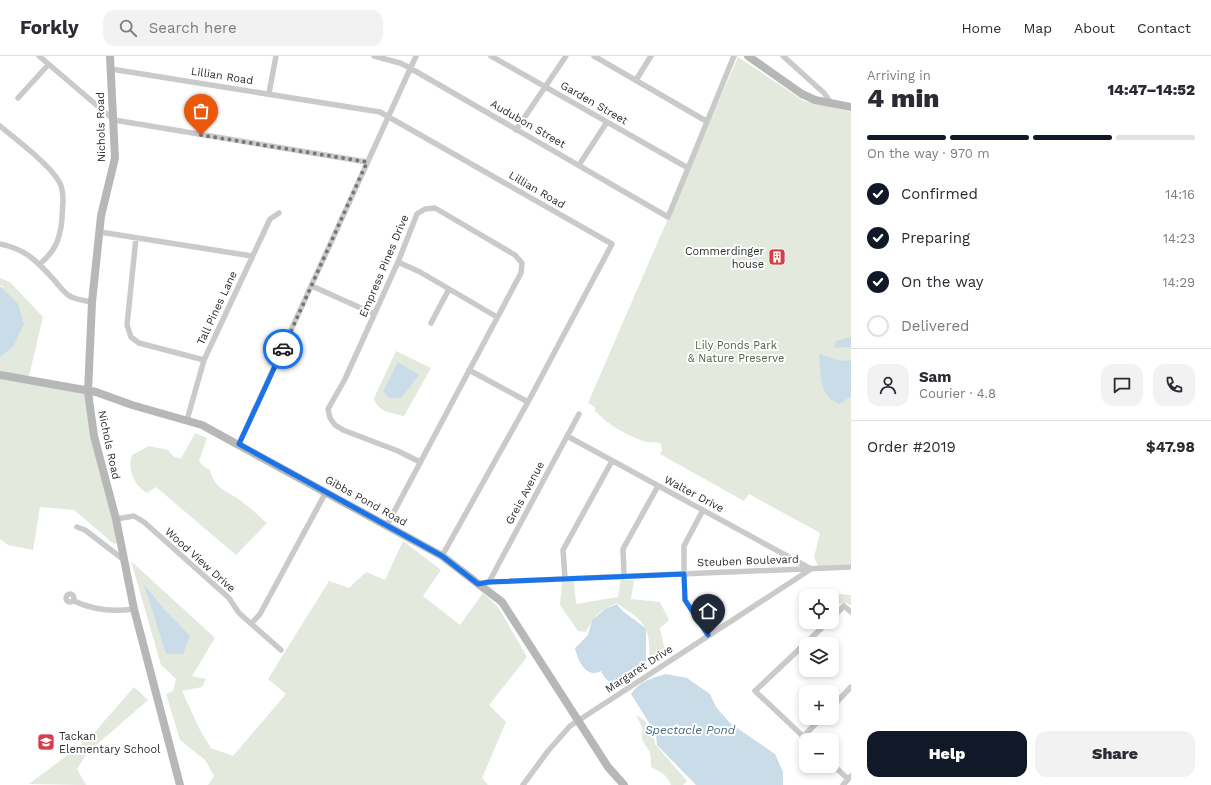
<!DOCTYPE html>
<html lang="en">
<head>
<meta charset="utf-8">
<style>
  body { margin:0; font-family:"Work Sans",sans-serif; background:#f2f2f3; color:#2b2b33; height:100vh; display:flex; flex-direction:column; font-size:15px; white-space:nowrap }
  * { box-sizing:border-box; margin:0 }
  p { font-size:13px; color:#7c7c81 }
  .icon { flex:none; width:22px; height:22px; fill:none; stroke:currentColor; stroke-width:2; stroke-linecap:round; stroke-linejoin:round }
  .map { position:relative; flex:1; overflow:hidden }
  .details { display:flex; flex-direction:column; background:#fff; width:360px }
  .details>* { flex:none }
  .tools { position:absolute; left:799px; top:533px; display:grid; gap:8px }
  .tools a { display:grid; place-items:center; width:40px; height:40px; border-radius:8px; background:#fff; box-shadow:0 2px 6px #0003; font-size:20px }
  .pin { position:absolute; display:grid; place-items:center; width:34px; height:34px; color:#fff; margin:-41px -17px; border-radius:50% 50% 50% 0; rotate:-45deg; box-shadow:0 0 4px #0007 }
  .pin .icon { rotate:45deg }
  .courier { position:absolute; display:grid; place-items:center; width:40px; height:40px; margin:-20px; border:3px solid #1a73e8; border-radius:50%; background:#fff; color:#222; box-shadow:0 1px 5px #0007 }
  .headline em { font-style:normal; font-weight:800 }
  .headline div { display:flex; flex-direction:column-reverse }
  .headline { display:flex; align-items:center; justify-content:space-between; height:68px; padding:0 16px }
  h1 { font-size:26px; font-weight:800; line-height:30px }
  .bar { display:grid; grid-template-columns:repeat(4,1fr); gap:6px 4px; align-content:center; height:48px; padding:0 16px }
  .bar i { height:5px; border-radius:3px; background:#e1e1e2 }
  .bar .on { background:#111827 }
  .bar p { grid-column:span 4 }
  .line { display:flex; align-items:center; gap:10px; padding:0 16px; border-top:1px solid #e1e1e2 }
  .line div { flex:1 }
  .round { display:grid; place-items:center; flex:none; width:42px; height:42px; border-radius:12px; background:#f2f2f3 }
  ol { padding:0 16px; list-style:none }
  li { display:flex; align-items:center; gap:12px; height:44px }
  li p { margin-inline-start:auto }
  li .icon { padding:4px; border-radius:50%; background:#111827; color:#fff; stroke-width:4 }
  li:last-child { color:#7c7c81 }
  li i { width:22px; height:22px; border:2px solid #e1e1e2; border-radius:50% }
  .action { display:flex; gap:8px; margin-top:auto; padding:8px 16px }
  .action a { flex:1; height:46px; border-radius:12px; background:#111827; color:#fff; font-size:16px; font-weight:800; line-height:46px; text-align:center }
  .action a+a { background:#f2f2f3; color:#2b2b33 }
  header { display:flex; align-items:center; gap:24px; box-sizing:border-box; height:56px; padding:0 20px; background:#fff; border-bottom:1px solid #e1e1e2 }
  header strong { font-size:19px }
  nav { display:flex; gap:22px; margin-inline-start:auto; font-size:14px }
  .search { width:280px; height:36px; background:#f2f2f3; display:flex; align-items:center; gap:10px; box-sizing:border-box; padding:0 14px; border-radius:12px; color:#7c7c81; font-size:15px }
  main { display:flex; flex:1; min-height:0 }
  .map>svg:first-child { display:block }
</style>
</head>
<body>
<header>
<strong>Forkly</strong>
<div class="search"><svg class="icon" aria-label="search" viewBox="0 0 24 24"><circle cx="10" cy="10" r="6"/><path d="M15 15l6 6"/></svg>Search here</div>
<nav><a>Home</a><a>Map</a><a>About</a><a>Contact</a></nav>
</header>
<main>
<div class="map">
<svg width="851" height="729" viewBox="0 0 851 729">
  <rect width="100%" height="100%" fill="#fff"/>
  <path fill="#e3e9dc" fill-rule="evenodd" d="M738 1 804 45 851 56V508L818 510 814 501 820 477 749 438 744 445 660 398 662 395 661 388C656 385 652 387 646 386 628 380 608 369 595 355V351L588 347Z
    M0 222 10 226 43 261 29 320 0 316V301L13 291 2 230H0Z
    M396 295 431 312 404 360C392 357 377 356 374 342Z
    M0 319 88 335 120 486 114 488 74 454 40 451 33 494 8 489 0 483Z
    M195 377 207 382 199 405 203 410 210 414C214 434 231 436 245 448 253 454 260 461 267 467L236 499 156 431 147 437C134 430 127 413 132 399L149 390 168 394 173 400 181 403Z
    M403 485 441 514 423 540 460 569 483 537 498 551 527 601 489 649 506 666 482 722 488 729H208L214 720 205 704 180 684 166 638 173 635 176 623 161 609 131 505 215 582 192 620 206 623 202 631 182 635 200 674 211 692 233 700 286 638 268 623 329 525 349 532 366 516 385 524ZM145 529 165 554 183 598Z
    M621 523 634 524 631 543 660 546 669 564 660 572 666 600 648 612C650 592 652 573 635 560 629 555 622 552 617 547 599 555 595 558 586 576L578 575 560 549 562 526H574L576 548 618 541Z
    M826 537 851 539V550L847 547 832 548V540H827Z
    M134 631 148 644 87 697 77 713 86 729 29 728 77 692 94 677Z
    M636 659 644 664 653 678 655 688 687 725 683 729H671C667 718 660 716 651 711 651 707 651 701 650 697 646 688 639 685 643 673Z"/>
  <path fill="#c9dce8" d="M0 230 18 248 24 268 13 291 0 301Z
    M851 281V291L834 292 836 285Z
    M819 298 841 305 851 304V340L840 348C818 341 821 317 819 298Z
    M398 306 419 319 401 342H389L383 335Z
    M144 528 165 554 190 580 183 598H166Z
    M617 548C624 559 636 563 646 573V613L624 630C612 628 606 626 601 615 586 623 578 605 575 592L588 579 592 564 605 553Z
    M666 618 687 622 710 638 716 651 730 667 775 698 783 716V729H696L657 689 656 678 631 638C640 625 651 622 666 618Z"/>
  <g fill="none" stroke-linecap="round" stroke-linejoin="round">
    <path stroke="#cacaca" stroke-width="5.5" d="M39 0 114 64 367 106
      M374 0 400 7 410 12 668 161 734 0
      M491 0 688 112
      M594 0 706 65
      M783 0 824 37 832 48
      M111 13 380 56 612 188 528 346 442 500
      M636 24 651 0
      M269 37 276 0
      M18 42 48 9
      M0 70C15 83 55 112 61 130 65 140 62 153 62 163 60 184 55 195 40 208
      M516 74 566 0
      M579 109 607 66
      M100 176 252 200
      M136 182 127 269 131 281 139 287 204 304
      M0 188C26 193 38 206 55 225 59 230 63 235 68 239 75 244 83 244 92 246
      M398 206 420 216 497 261
      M312 230 374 258
      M431 267 449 233
      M469 314 528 346
      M187 364 204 304 270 163 279 157
      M239 388 416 0
      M703 454 684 490V518L685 544 708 579
      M116 463 134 460 144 466 229 542 239 557 281 594
      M387 469 521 217 522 207 515 199 435 152 425 153 417 158 398 206 345 323 328 353 330 362 335 369 343 374 398 395 420 406
      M77 471 85 474 124 504
      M624 519 623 493 658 430
      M565 522 563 494 612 405
      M489 526 579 358
      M478 528 489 526 851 511
      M66 542a4 4 0 1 1 8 0a4 4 0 1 1-8 0Z
      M74 545C93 554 113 556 134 553
      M832 562 844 550 851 556
      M252 567 260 558 326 436
      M832 651 851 631
      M803 681 821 662
      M807 684 755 635 828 566
      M832 708 848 723
      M523 729 548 695 570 670 811 513 567 380
      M843 729 851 720"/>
    <path stroke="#b7b7b7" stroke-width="8" d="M110 0 115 102 101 160 92 246 88 336 94 380 116 463 134 553 180 729
      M748 0 802 38 815 44 851 51
      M0 319 96 336 132 349 202 369 442 500 502 546 608 711 624 729"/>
  </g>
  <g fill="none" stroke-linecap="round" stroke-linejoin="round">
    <path stroke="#767676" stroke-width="4" stroke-dasharray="0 7.2" d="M201 79 367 106 283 293"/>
    <path stroke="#1a73e8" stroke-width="5" d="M283 293 239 388 442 500 478 528 489 526 684 518 685 544 708 579"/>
  </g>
  <defs>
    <g id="building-square" transform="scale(0.9)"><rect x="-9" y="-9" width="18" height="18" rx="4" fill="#d53e48" stroke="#fff"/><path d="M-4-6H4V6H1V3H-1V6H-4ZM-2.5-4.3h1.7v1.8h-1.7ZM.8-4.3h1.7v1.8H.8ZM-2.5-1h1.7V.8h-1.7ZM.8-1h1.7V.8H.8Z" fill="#fff"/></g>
    <g id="school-square" transform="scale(0.9)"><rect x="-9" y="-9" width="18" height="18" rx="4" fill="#d53e48" stroke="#fff"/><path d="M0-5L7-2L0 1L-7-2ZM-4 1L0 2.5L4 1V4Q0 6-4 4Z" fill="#fff"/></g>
  </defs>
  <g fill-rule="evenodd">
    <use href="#building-square" x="777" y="201"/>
    <use href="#school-square" x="46" y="686"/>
  </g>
  <g text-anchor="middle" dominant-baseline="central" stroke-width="4" stroke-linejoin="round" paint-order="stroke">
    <g font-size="11" fill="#2d2d2d" stroke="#fff">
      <text transform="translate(222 20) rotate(9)">Lillian Road</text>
      <text transform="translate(594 47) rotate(30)">Garden Street</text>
      <text transform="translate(528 68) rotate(30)">Audubon Street</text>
      <text transform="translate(101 71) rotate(-91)">Nichols Road</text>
      <text transform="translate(537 134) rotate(30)">Lillian Road</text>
      <text transform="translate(384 210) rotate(-67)">Empress Pines Drive</text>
      <text transform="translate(217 252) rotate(-65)">Tall Pines Lane</text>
      <text transform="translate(109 389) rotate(78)">Nichols Road</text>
      <text transform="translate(525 437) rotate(-62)">Greis Avenue</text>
      <text transform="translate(694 438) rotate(28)">Walter Drive</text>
      <text transform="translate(366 445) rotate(29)">Gibbs Pond Road</text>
      <text transform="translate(200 504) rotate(42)">Wood View Drive</text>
      <text transform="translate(748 505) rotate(-2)">Steuben Boulevard</text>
      <text transform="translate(639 613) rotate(-33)">Margaret Drive</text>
    </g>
    <g font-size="11" fill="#2d2d2d" stroke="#fff" text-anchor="end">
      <text x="764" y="195">Commerdinger<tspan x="764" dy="13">house</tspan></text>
      <text x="59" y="680" text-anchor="start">Tackan<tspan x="59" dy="13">Elementary School</tspan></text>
    </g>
    <g font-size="11" fill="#50643f" stroke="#fff">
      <text x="736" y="289">Lily Ponds Park<tspan x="736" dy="13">&amp; Nature Preserve</tspan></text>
    </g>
    <g font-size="12" font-style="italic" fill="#436c87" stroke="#fff">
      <text x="690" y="674">Spectacle Pond</text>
    </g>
  </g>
</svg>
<div class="tools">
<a><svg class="icon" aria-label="locate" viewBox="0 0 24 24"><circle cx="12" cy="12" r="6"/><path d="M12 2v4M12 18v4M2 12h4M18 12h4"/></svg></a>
<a><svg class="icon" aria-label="layers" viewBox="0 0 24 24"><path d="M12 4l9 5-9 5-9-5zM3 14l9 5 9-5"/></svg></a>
<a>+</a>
<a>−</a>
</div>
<div class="pin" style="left:201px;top:79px;background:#ea580c"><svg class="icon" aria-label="bag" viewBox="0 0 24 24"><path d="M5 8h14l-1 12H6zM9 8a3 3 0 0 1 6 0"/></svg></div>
<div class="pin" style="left:708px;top:579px;background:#1f2937"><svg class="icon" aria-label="home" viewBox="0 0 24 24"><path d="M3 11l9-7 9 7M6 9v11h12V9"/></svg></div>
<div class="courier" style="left:283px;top:293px"><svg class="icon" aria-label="car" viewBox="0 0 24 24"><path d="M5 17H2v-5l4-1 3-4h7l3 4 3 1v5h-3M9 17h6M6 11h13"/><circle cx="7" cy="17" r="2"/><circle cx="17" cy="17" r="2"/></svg></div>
</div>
<section class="details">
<div class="headline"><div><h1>4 min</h1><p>Arriving in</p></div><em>14:47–14:52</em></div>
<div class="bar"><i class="on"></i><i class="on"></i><i class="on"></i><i></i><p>On the way · 970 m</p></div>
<ol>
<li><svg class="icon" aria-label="check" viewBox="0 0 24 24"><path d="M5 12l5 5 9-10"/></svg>Confirmed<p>14:16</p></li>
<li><svg class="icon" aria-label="check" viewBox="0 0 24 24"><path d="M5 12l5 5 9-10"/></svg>Preparing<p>14:23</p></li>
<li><svg class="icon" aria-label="check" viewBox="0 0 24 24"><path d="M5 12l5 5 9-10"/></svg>On the way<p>14:29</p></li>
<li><i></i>Delivered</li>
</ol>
<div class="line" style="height:72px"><a class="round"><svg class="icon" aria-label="person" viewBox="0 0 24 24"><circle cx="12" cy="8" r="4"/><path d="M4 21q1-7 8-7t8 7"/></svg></a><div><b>Sam</b><p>Courier · 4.8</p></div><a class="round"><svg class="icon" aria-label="chat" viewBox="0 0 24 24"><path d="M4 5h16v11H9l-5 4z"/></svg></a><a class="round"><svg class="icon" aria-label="phone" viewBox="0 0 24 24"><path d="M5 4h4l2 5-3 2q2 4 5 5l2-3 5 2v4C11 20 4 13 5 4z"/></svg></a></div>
<div class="line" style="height:52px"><div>Order #2019</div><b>$47.98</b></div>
<div class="action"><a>Help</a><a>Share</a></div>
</section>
</main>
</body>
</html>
